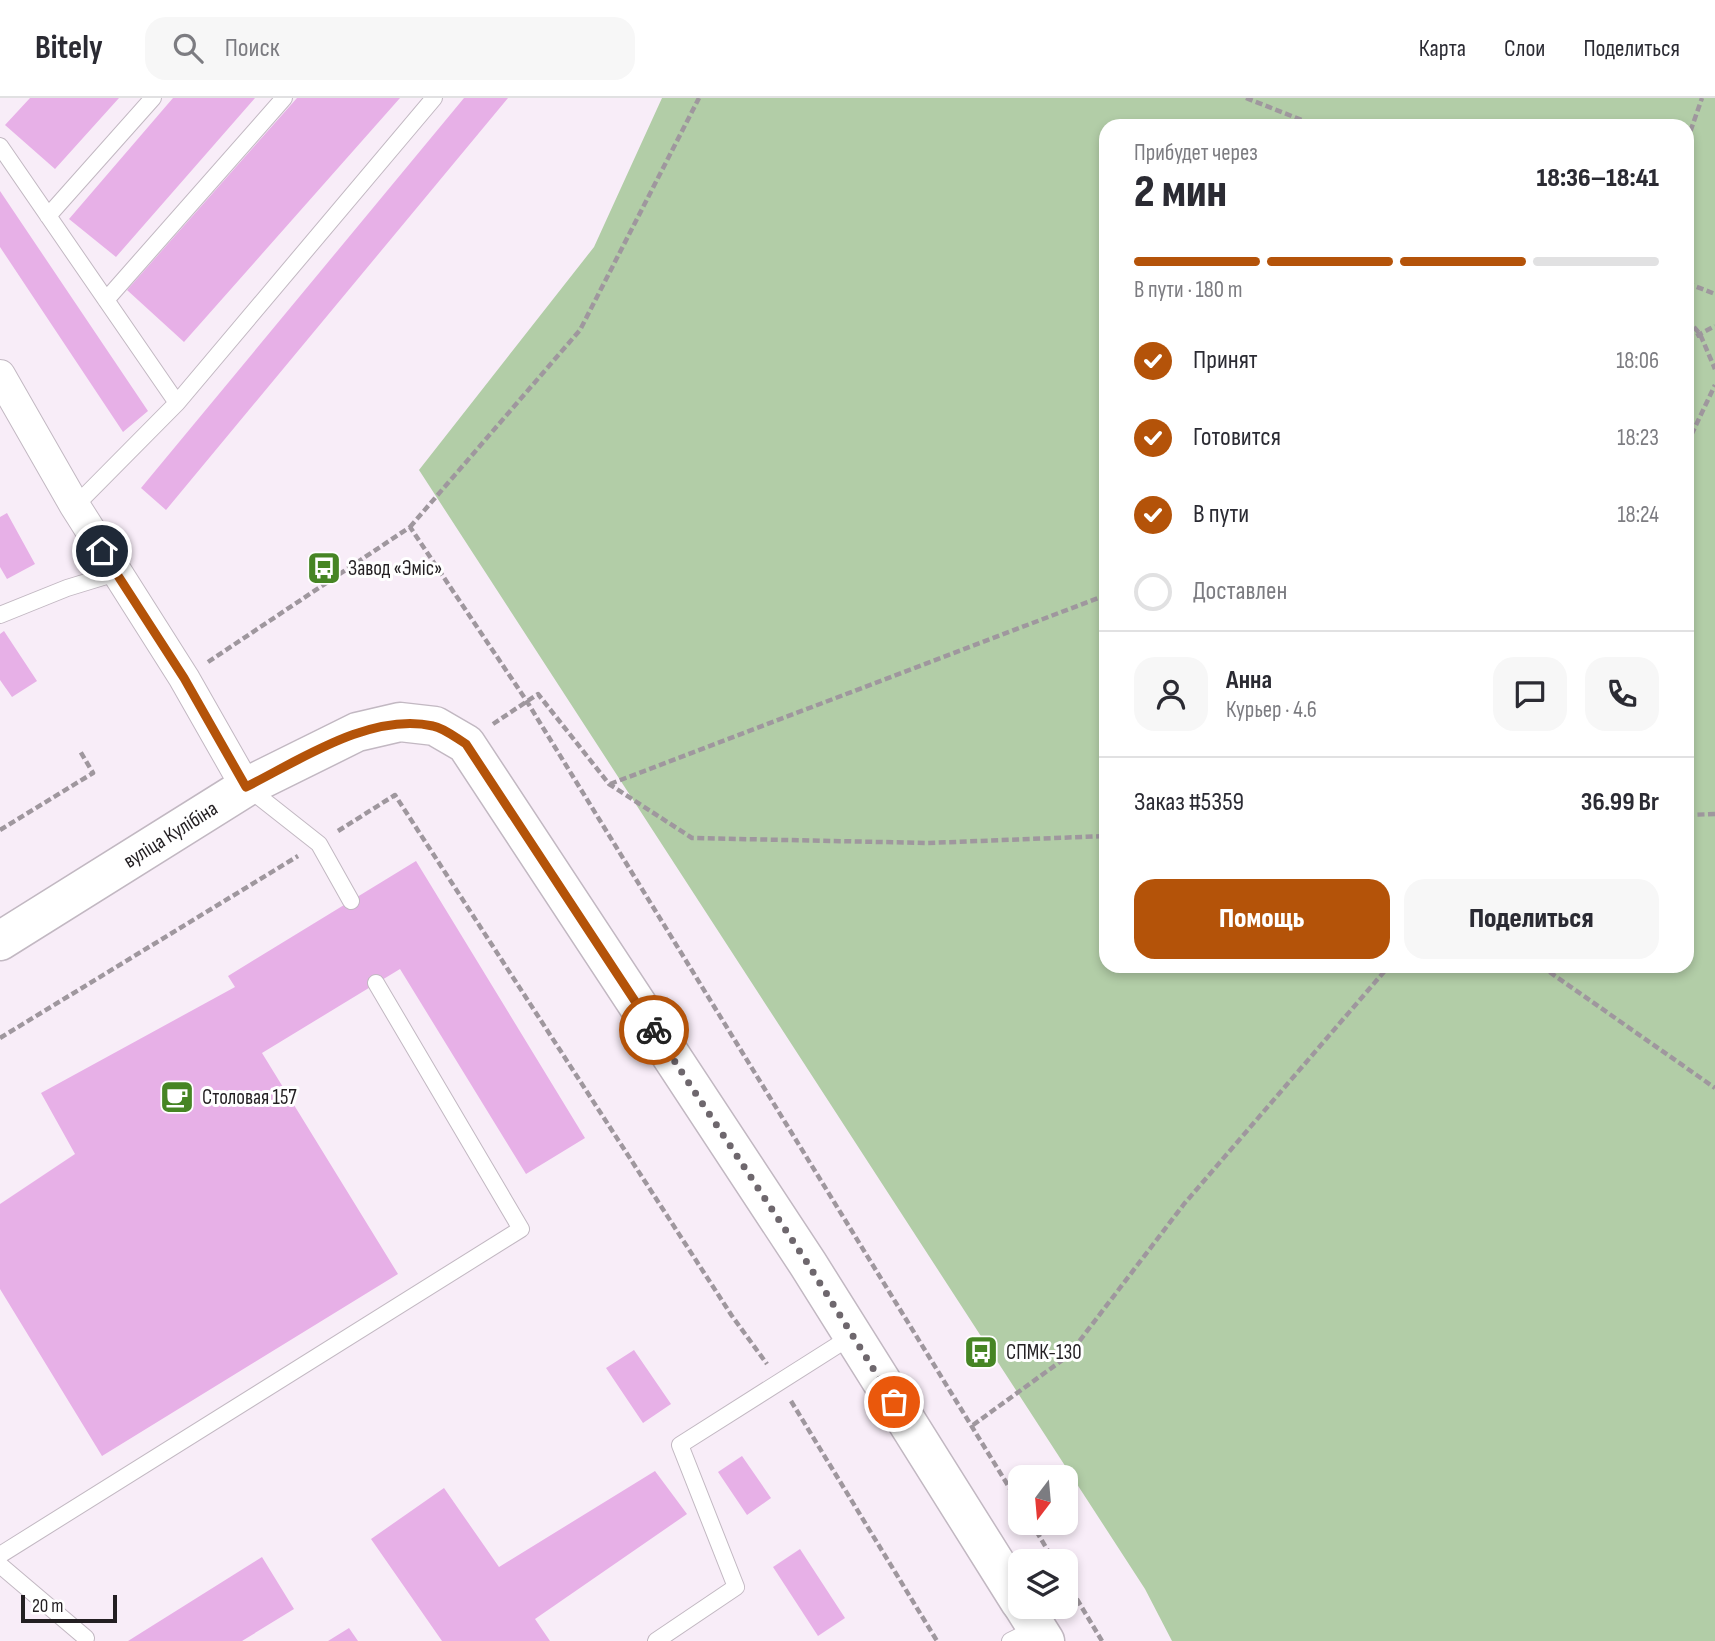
<!DOCTYPE html>
<html lang="ru">
<head>
<meta charset="utf-8">
<style>
  body { margin:0; font-family:"Sofia Sans Condensed",sans-serif; background:#f7f7f7; color:#2b2b33; height:100vh; display:flex; flex-direction:column; font-size:26px; white-space:nowrap }
  * { box-sizing:border-box; margin:0 }
  p { font-size:23px; color:#7c7c81 }
  .icon { flex:none; width:38px; height:38px; fill:none; stroke:currentColor; stroke-width:2; stroke-linecap:round; stroke-linejoin:round }
  .map { position:relative; flex:1; overflow:hidden }
  .drawer { position:absolute; left:1099px; top:21px; width:595px; height:854px; display:flex; flex-direction:column; background:#fff; border-radius:21px; box-shadow:0 4px 10px #0003 }
  .drawer>* { flex:none }
  .needle { width:46px; rotate:196deg }
  .controls { position:absolute; left:1008px; top:1367px; display:grid; gap:14px }
  .controls a { display:grid; place-items:center; width:70px; height:70px; border-radius:14px; background:#fff; box-shadow:0 4px 10px #0003; font-size:35px }
  .scale { position:absolute; left:21px; bottom:18px; width:96px; box-sizing:border-box; padding-left:7px; border:4px solid #231f22; border-top:0; font-size:19px; line-height:24px; white-space:nowrap; color:#231f22; -webkit-text-stroke:5px #fff; paint-order:stroke }
  .pin { position:absolute; display:grid; place-items:center; width:60px; height:60px; color:#fff; margin:-30px; border:4px solid #fff; border-radius:50%; box-shadow:0 2px 7px #0007 }
  .courier { position:absolute; display:grid; place-items:center; width:70px; height:70px; margin:-35px; border:5px solid #b45309; border-radius:50%; background:#fff; color:#222; box-shadow:0 2px 9px #0007 }
  .headline em { font-style:normal; font-weight:800 }
  .headline div { display:flex; flex-direction:column-reverse }
  .headline { display:flex; align-items:center; justify-content:space-between; height:119px; padding:0 35px }
  h1 { font-size:46px; font-weight:800; line-height:52px }
  .bar { display:grid; grid-template-columns:repeat(4,1fr); gap:10px 7px; align-content:center; height:84px; padding:0 35px }
  .bar i { height:9px; border-radius:5px; background:#e1e1e2 }
  .bar .active { background:#b45309 }
  .bar p { grid-column:span 4 }
  .line { display:flex; align-items:center; gap:18px; padding:0 35px; border-top:2px solid #e1e1e2 }
  .line div { flex:1 }
  .round { display:grid; place-items:center; flex:none; width:74px; height:74px; border-radius:21px; background:#f7f7f7 }
  ol { padding:0 35px; list-style:none }
  li { display:flex; align-items:center; gap:21px; height:77px }
  li p { margin-inline-start:auto }
  li .icon { padding:7px; border-radius:50%; background:#b45309; color:#fff; stroke-width:4 }
  li:last-child { color:#7c7c81 }
  li i { width:38px; height:38px; border:4px solid #e1e1e2; border-radius:50% }
  .button { display:flex; gap:14px; margin-top:auto; padding:14px 35px }
  .button a { flex:1; height:80px; border-radius:21px; background:#b45309; color:#fff; font-size:28px; font-weight:800; line-height:80px; text-align:center }
  .button a+a { background:#f7f7f7; color:#2b2b33 }
  header { display:flex; align-items:center; gap:42px; box-sizing:border-box; height:98px; padding:0 35px; background:#fff; border-bottom:2px solid #e1e1e2 }
  header strong { font-size:33px }
  nav { display:flex; gap:38px; margin-inline-start:auto; font-size:24px }
  .search { width:490px; height:63px; background:#f7f7f7; display:flex; align-items:center; gap:18px; box-sizing:border-box; padding:0 24px; border-radius:21px; color:#7c7c81; font-size:26px }
  .map>svg:first-child { display:block }
</style>
</head>
<body>
<header>
<strong>Bitely</strong>
<div class="search"><svg class="icon" aria-label="search" viewBox="0 0 24 24"><circle cx="10" cy="10" r="6"/><path d="M15 15l6 6"/></svg>Поиск</div>
<nav><a>Карта</a><a>Слои</a><a>Поделиться</a></nav>
</header>
<div class="map">
<svg width="1715" height="1543" viewBox="0 0 1715 1543">
  <rect width="100%" height="100%" fill="#f8edf8"/>
  <path fill="#b2cda7" fill-rule="evenodd" d="M662 0H1715V1543H1172L1145 1491 419 372 594 149ZM1106 28H1687V868H1106Z"/>
  <path fill="#e7b0e7" d="M30 0H119L55 71 5 27Z
    M173 0H255L116 159 69 121Z
    M297 0H400L184 244 127 192Z
    M464 0H508L166 412 141 390Z
    M0 93 148 313 123 334 0 149Z
    M7 415 35 466 7 481 0 469V419Z
    M4 533 37 583 12 599 0 582V536Z
    M416 763 585 1040 526 1076 400 871 262 955 398 1176 102 1358 0 1191V1106L75 1056 41 995 235 889 228 878Z
    M634 1252 671 1306 643 1325 606 1270Z
    M742 1358 771 1400 747 1417 718 1374Z
    M655 1373 687 1416 535 1521 550 1543H442L371 1441 444 1390 499 1469Z
    M800 1451 845 1520 818 1538 773 1469Z
    M262 1459 294 1511 242 1543H128Z
    M349 1530 358 1543H328Z"/>
  <g fill="none" stroke-linecap="round" stroke-linejoin="round">
    <g stroke="#c2b8c2" stroke-width="18">
      <path id="lane" d="M0 48 177 305
        M48 118 153 0
        M106 202 284 0
        M75 408 177 305 434 0
        M0 517 67 490 116 475
        M248 690 319 746 351 803
        M0 1457 521 1131 376 885
        M0 1467 86 1540
        M656 1543 736 1489 680 1347 852 1238
        M1010 1543 1036 1530"/>
    </g>
    <g stroke="#c2b8c2" stroke-width="32">
      <path id="street" d="M0 277 75 408 184 580 246 689"/>
    </g>
    <g stroke="#c2b8c2" stroke-width="41">
      <g id="secondary">
        <path id="s1" d="M0 843 246 689 357 634 400 624 435 628 466 646 808 1166 1020 1504"/>
        <path d="M1023 1508 1045 1543"/>
      </g>
    </g>
    <path stroke="#9f979e" stroke-width="4.5" stroke-dasharray="7 3.5" stroke-linecap="butt" d="M1246 0 1317 28
      M1687 43 1702 0
      M1687 185 1715 196
      M1687 221 1700 236 1715 271
      M1687 243 1715 228
      M1687 346 1715 287
      M410 429 580 232 699 0
      M208 564 410 429 526 602 1020 1407
      M493 626 538 596 609 686 692 740 928 745 1106 738
      M610 686 1106 497
      M1687 717 1715 716
      M0 732 93 675 80 653
      M338 733 395 697 732 1218 767 1266
      M1541 868 1715 990
      M0 940 298 758
      M791 1303 937 1543
      M973 1327 1068 1258 1184 1106 1389 868
      M1031 1424 1054 1463
      M1066 1483 1102 1543"/>
    <use href="#lane" stroke="#fff" stroke-width="16"/>
    <use href="#street" stroke="#fff" stroke-width="30"/>
    <use href="#secondary" stroke="#fff" stroke-width="38"/>
  </g>
  <g fill="none" stroke-linecap="round" stroke-linejoin="round">
    <path stroke="#6e676d" stroke-width="7" stroke-dasharray="0 12.6" d="M654 932 808 1166 894 1304"/>
    <path stroke="#b45309" stroke-width="9" d="M102 453 184 580 246 689C300 662 371 614 433 628 444 630 456 640 466 646L654 932"/>
  </g>
  <defs>
    <g id="bus-square" transform="scale(1.75)"><rect x="-9" y="-9" width="18" height="18" rx="4" fill="#468524" stroke="#fff"/><path d="M-5-6H5V4H4V6H2V4H-2V6H-4V4H-5ZM-3.5-4V0h7V-4ZM-3.5 1.2v1.5H-2V1.2ZM2 1.2v1.5H3.5V1.2Z" fill="#fff"/></g>
    <g id="cafe-square" transform="scale(1.75)"><rect x="-9" y="-9" width="18" height="18" rx="4" fill="#468524" stroke="#fff"/><path d="M-5.5-4.5H6V0H3Q3 3.5 0 3.5H-2.5Q-5.5 3.5-5.5 0ZM3-3.2v2h1.7v-2ZM-6 4.5H4V6H-6Z" fill="#fff"/></g>
  </defs>
  <g fill-rule="evenodd">
    <use href="#bus-square" x="324" y="470"/>
    <use href="#cafe-square" x="177" y="999"/>
    <use href="#bus-square" x="981" y="1254"/>
  </g>
  <g text-anchor="middle" dominant-baseline="central" stroke-width="6" stroke-linejoin="round" paint-order="stroke">
    <g font-size="21" fill="#231f22" stroke="#fff" text-anchor="start">
      <text x="348" y="470">Завод «Эміс»</text>
      <text x="202" y="999">Столовая 157</text>
      <text x="1006" y="1254">СПМК-130</text>
    </g>
    <g font-size="21" fill="#231f22" stroke="#fff">
      <text stroke="none"><textPath href="#s1" startOffset="201">вуліца Кулібіна</textPath></text>
    </g>
  </g>
</svg>
<div class="controls">
<a><svg class="needle" viewBox="-14 -14 28 28"><path d="M0-13l5 13h-10z" fill="#e53935"/><path d="M0 13l5-13h-10z" fill="#7c7c81"/></svg></a>
<a><svg class="icon" aria-label="layers" viewBox="0 0 24 24"><path d="M12 4l9 5-9 5-9-5zM3 14l9 5 9-5"/></svg></a>
</div>
<div class="scale">20 m</div>
<div class="pin" style="left:894px;top:1304px;background:#ea580c"><svg class="icon" aria-label="bag" viewBox="0 0 24 24"><path d="M5 8h14l-1 12H6zM9 8a3 3 0 0 1 6 0"/></svg></div>
<div class="pin" style="left:102px;top:453px;background:#1f2937"><svg class="icon" aria-label="home" viewBox="0 0 24 24"><path d="M3 11l9-7 9 7M6 9v11h12V9"/></svg></div>
<div class="courier" style="left:654px;top:932px"><svg class="icon" aria-label="bike" viewBox="0 0 24 24"><circle cx="6" cy="16" r="4"/><circle cx="18" cy="16" r="4"/><path d="M6 16l4-8h5l3 8M10 8l3 8H6M13 5h3"/></svg></div>
<section class="drawer">
<div class="headline"><div><h1>2 мин</h1><p>Прибудет через</p></div><em>18:36–18:41</em></div>
<div class="bar"><i class="active"></i><i class="active"></i><i class="active"></i><i></i><p>В пути · 180 m</p></div>
<ol>
<li><svg class="icon" aria-label="check" viewBox="0 0 24 24"><path d="M5 12l5 5 9-10"/></svg>Принят<p>18:06</p></li>
<li><svg class="icon" aria-label="check" viewBox="0 0 24 24"><path d="M5 12l5 5 9-10"/></svg>Готовится<p>18:23</p></li>
<li><svg class="icon" aria-label="check" viewBox="0 0 24 24"><path d="M5 12l5 5 9-10"/></svg>В пути<p>18:24</p></li>
<li><i></i>Доставлен</li>
</ol>
<div class="line" style="height:126px"><a class="round"><svg class="icon" aria-label="person" viewBox="0 0 24 24"><circle cx="12" cy="8" r="4"/><path d="M4 21q1-7 8-7t8 7"/></svg></a><div><b>Анна</b><p>Курьер · 4.6</p></div><a class="round"><svg class="icon" aria-label="chat" viewBox="0 0 24 24"><path d="M4 5h16v11H9l-5 4z"/></svg></a><a class="round"><svg class="icon" aria-label="phone" viewBox="0 0 24 24"><path d="M5 4h4l2 5-3 2q2 4 5 5l2-3 5 2v4C11 20 4 13 5 4z"/></svg></a></div>
<div class="line" style="height:91px"><div>Заказ #5359</div><b>36.99 Br</b></div>
<div class="button"><a>Помощь</a><a>Поделиться</a></div>
</section>
</div>
</body>
</html>
